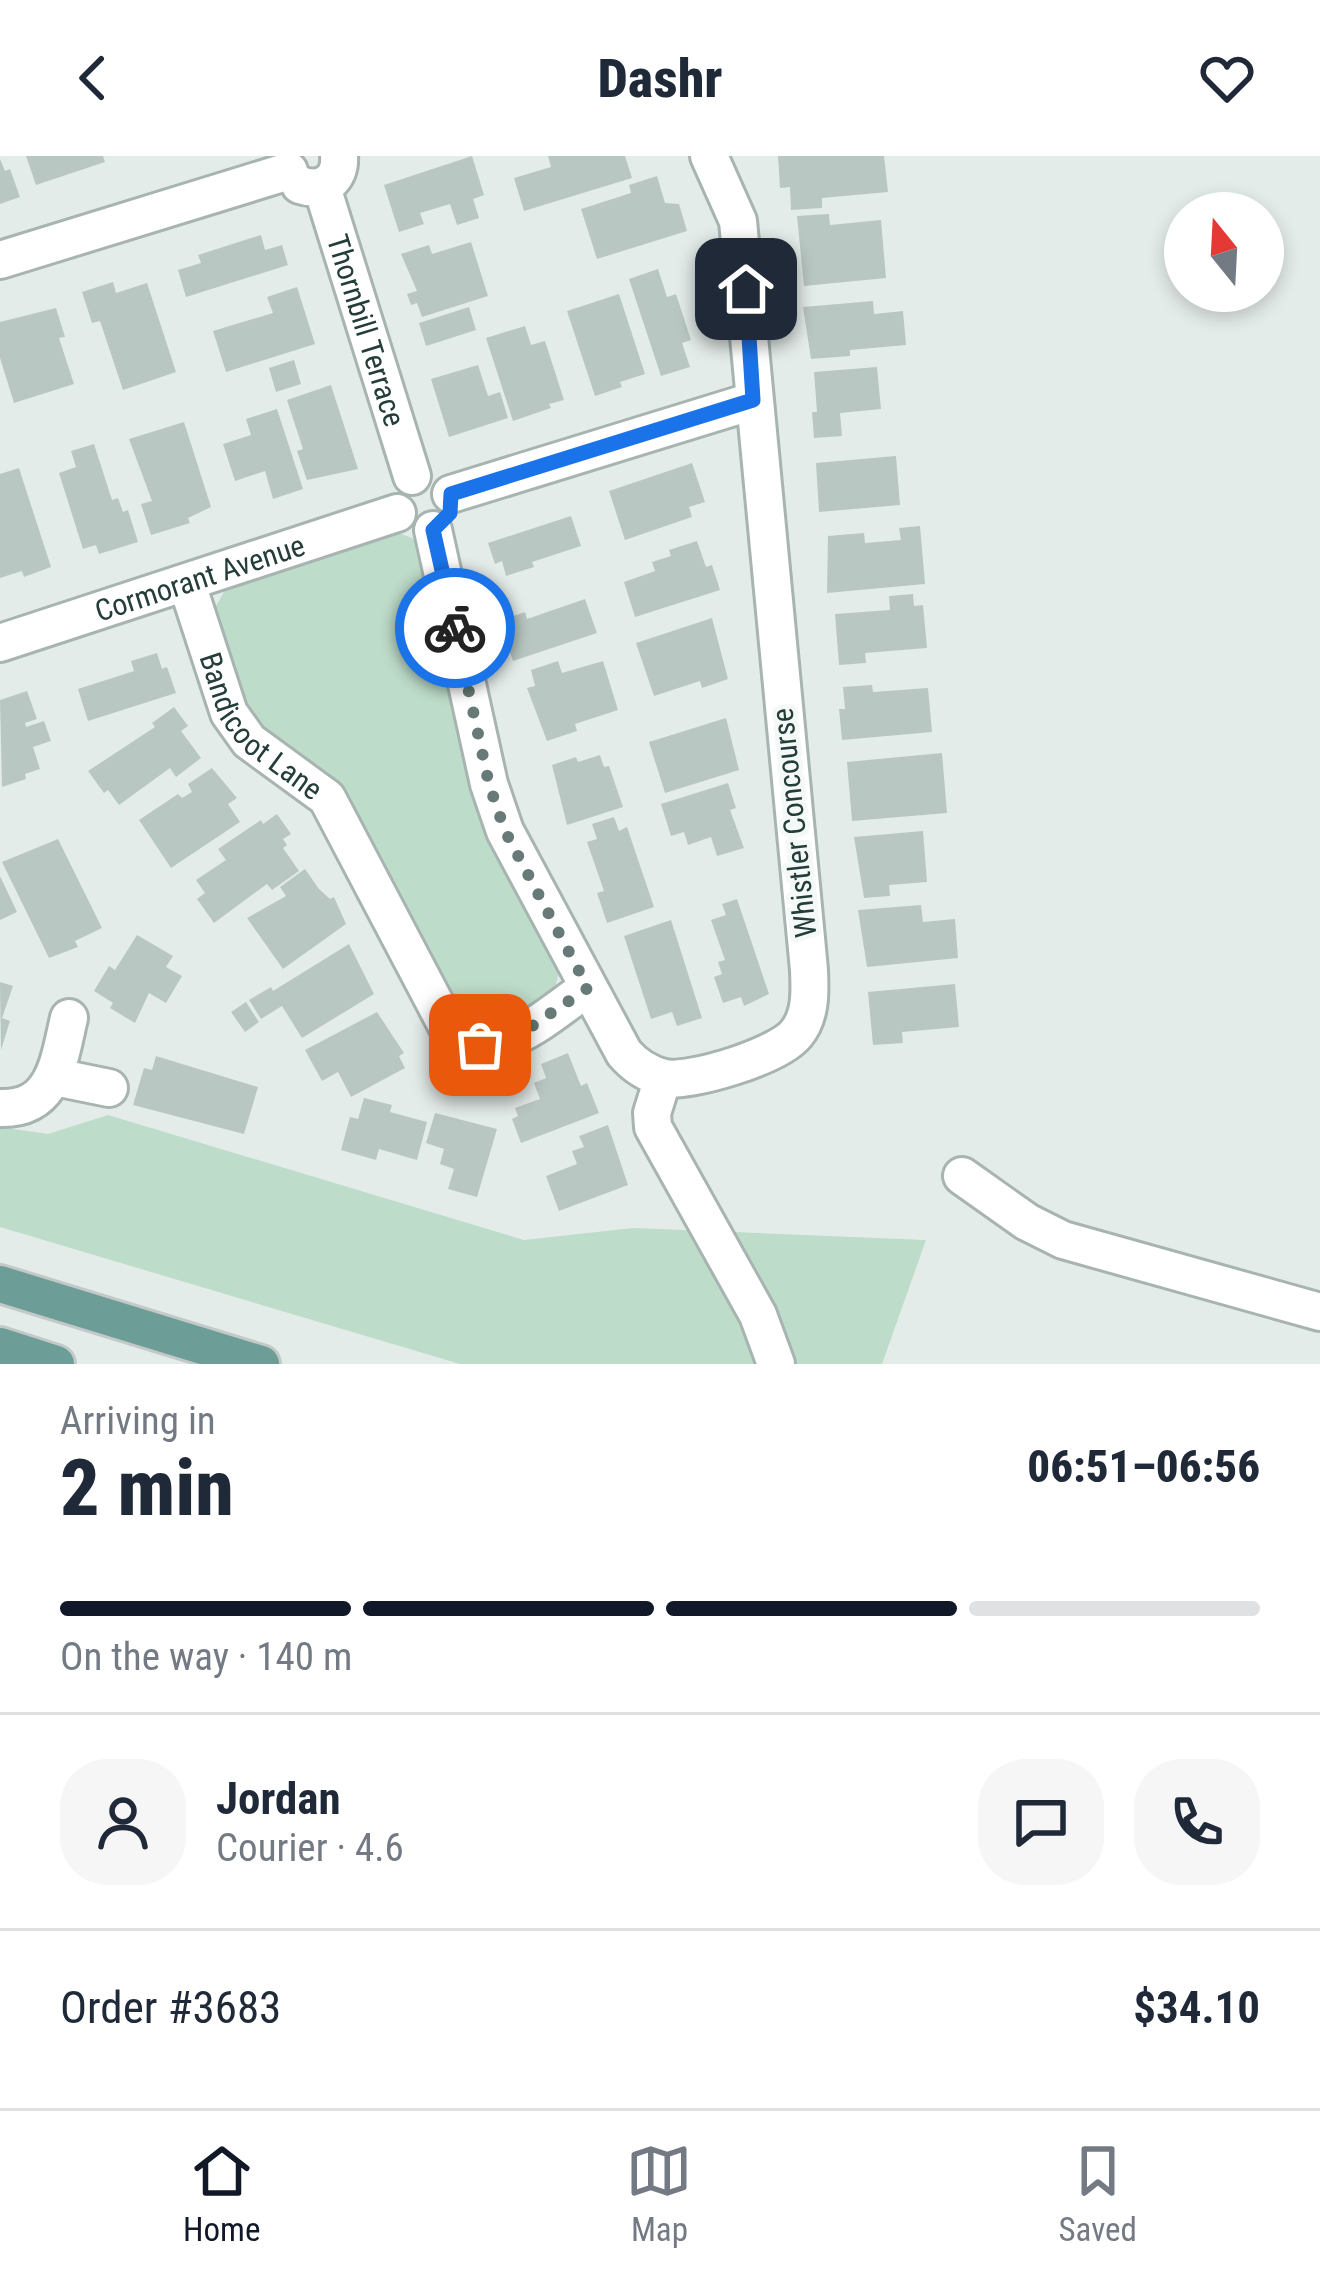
<!DOCTYPE html>
<html lang="en">
<head>
<meta charset="utf-8">
<style>
  body { margin:0; font-family:"Roboto Condensed",sans-serif; background:#f6f6f7; color:#1f2937; height:100vh; display:flex; flex-direction:column; font-size:45px; white-space:nowrap }
  * { box-sizing:border-box; margin:0 }
  p { font-size:39px; color:#747a83 }
  .icon { flex:none; width:66px; height:66px; fill:none; stroke:currentColor; stroke-width:2; stroke-linecap:round; stroke-linejoin:round }
  .map { position:relative; height:1208px; overflow:hidden }
  .sheet { display:flex; flex-direction:column; background:#fff; flex:1 }
  .sheet>* { flex:none }
  .needle { width:78px; rotate:342deg }
  .controls { position:absolute; left:1164px; top:36px; display:grid; gap:24px }
  .controls a { display:grid; place-items:center; width:120px; height:120px; border-radius:50%; background:#fff; box-shadow:0 6px 18px #0003; font-size:60px }
  .pin { position:absolute; display:grid; place-items:center; width:102px; height:102px; color:#fff; margin:-51px; border-radius:24px; box-shadow:0 6px 18px #0006 }
  .courier { position:absolute; display:grid; place-items:center; width:120px; height:120px; margin:-60px; border:9px solid #1a73e8; border-radius:50%; background:#fff; color:#222; box-shadow:0 3px 15px #0007 }
  .summary em { font-style:normal; font-weight:800 }
  .summary div { display:flex; flex-direction:column-reverse }
  .summary { display:flex; align-items:center; justify-content:space-between; height:204px; padding:0 60px }
  h1 { font-size:78px; font-weight:800; line-height:90px }
  .bar { display:grid; grid-template-columns:repeat(4,1fr); gap:18px 12px; align-content:center; height:144px; padding:0 60px }
  .bar i { height:15px; border-radius:9px; background:#e0e1e3 }
  .bar .current { background:#111827 }
  .bar p { grid-column:span 4 }
  .line { display:flex; align-items:center; gap:30px; padding:0 60px; border-top:3px solid #e0e1e3 }
  .line div { flex:1 }
  .round { display:grid; place-items:center; flex:none; width:126px; height:126px; border-radius:48px; background:#f6f6f7 }
  header { display:flex; justify-content:space-between; align-items:center; height:156px; padding:0 60px; background:#fff; font-size:54px; font-weight:800 }
  .menu { display:flex; justify-content:space-around; align-items:center; height:168px; border-top:3px solid #e0e1e3; background:#fff; font-size:33px; color:#747a83 }
  .menu a { display:grid; justify-items:center; gap:6px }
  .menu .current { color:#111827 }
  .map>svg:first-child { display:block }
</style>
</head>
<body>
<header><svg class="icon" aria-label="back" viewBox="0 0 24 24"><path d="M15 5l-7 7 7 7"/></svg>Dashr<svg class="icon" aria-label="heart" viewBox="0 0 24 24"><path d="M12 20l-8-8c-3-5 5-10 8-4 3-6 11-1 8 4z"/></svg></header>
<div class="map">
<svg width="1320" height="1208" viewBox="0 0 1320 1208">
  <rect width="100%" height="100%" fill="#e4ece9"/>
  <path fill="#bedcca" d="M393 375 412 382 420 391 478 636 519 740 558 817C556 851 519 869 488 871 479 871 469 865 460 862L347 661 253 569 214 468 215 452 230 425Z
    M108 959 524 1084 633 1072 926 1084 882 1208H460L0 1071V971L48 978Z"/>
  <path fill="#b9c7c3" d="M26 0H103L105 6 36 29Z
    M472 0 484 39 473 43 479 62 457 69 450 48 420 57 424 68 399 76 384 29Z
    M548 0H625L632 22 524 55 514 22 551 11Z
    M778 0H884L888 36 822 42V52L791 54 790 31 780 32Z
    M0 3 5 15 10 13 20 41 0 48Z
    M657 20 665 47 679 48 687 75 597 103 581 53 631 37 629 29Z
    M829 58 830 69 881 64 886 122 804 130 797 60Z
    M261 79 265 94 282 89 288 109 186 141 178 114 201 107 198 99Z
    M471 86 488 140 422 161 417 147 411 149 407 138 417 135 401 98 429 89 432 98Z
    M658 113 667 141 676 138 691 184 682 187 690 211 661 220 629 123Z
    M113 126 116 137 147 127 176 216 123 234 100 165 92 167 82 136Z
    M297 131 315 188 226 216 213 175 273 157 267 141Z
    M619 138 645 218 620 226 622 231 595 240 567 155Z
    M873 145 874 158 903 155 906 189 850 194V200L811 203 803 151Z
    M469 151 476 174 426 190 419 167Z
    M56 152 65 181 59 182 74 228 14 247 0 202V166Z
    M525 170 531 189 545 185 564 244 549 248 551 252 513 265 486 182Z
    M294 204 301 228 276 236 269 212Z
    M478 209 488 240 500 236 508 262 449 281 431 223Z
    M877 211 881 253 840 257 842 280 814 282 812 256H817L814 216Z
    M331 229 358 313 307 324 297 295 303 293 287 244Z
    M277 253 303 333 273 343 265 315 235 325 223 288 251 279 246 263Z
    M184 266 211 351 188 362 190 367 151 379 141 348 152 345 129 283Z
    M94 288 112 344 118 342 123 356 128 354 138 386 99 398 96 389 83 393 59 317 76 311 71 295Z
    M896 300 900 349 819 356 816 307Z
    M692 307 705 346 689 351 692 361 625 384 609 335Z
    M19 312 51 411 24 421 22 415 0 422V318Z
    M571 360 581 390 532 406 534 411 506 420 502 405 495 408 488 387Z
    M920 370 925 428 827 437 828 380 864 377 865 387 901 384 899 372Z
    M697 385 706 411 712 409 720 434 635 461 624 426 655 415 652 406 671 400 669 394Z
    M913 438 914 450 923 449 927 492 865 497 866 507 839 509 835 458 890 454 889 440Z
    M585 443 597 477 513 505 504 477 509 476 505 463 525 456 527 463Z
    M712 462 728 523 702 532 700 525 654 540 636 487Z
    M157 497 162 513 167 511 176 537 88 565 78 533 134 515 131 505Z
    M558 505 562 517 603 505 618 554 575 568 577 575 547 585 527 532 535 530 531 514Z
    M872 529 873 536 928 532 932 576 842 584 839 553H845L843 531Z
    M27 535 37 563 25 567 26 571 44 565 51 585 33 591 40 613 25 618 26 623 2 631 0 544Z
    M174 551 188 570 181 575 201 602 176 621 170 612 119 649 108 634 104 637 88 615 155 571 152 567Z
    M726 562 739 614 665 637 649 586Z
    M942 597 947 657 852 665 847 606Z
    M600 599 604 611 609 610 623 651 567 669 552 609 576 601 578 606Z
    M212 612 237 642 228 648 240 666 171 712 139 664 178 638 182 642 192 636 188 628Z
    M728 627 736 652 730 654 744 692 717 700 711 681 688 689 684 676 671 680 661 648Z
    M277 658 291 678 283 683 287 689 283 692 299 715 272 734 267 728 214 767 197 743 205 737 196 724 226 704 218 693 261 664 263 668Z
    M614 661 619 675 627 671 654 751 607 767 597 737 604 735 587 686 597 683 592 668Z
    M923 675 927 726 889 729 890 740 864 742 854 681Z
    M58 683 102 772 75 785 78 791 49 802 2 706Z
    M305 713 319 733 330 743 334 741 346 768 283 813 247 762 286 740 280 731Z
    M0 720 17 756 0 764Z
    M737 743 769 838 744 850 741 841 723 847 714 821 722 818 718 806 725 804 711 764 726 759 722 748Z
    M921 749 923 766 955 763 958 802 867 811 858 754Z
    M671 764 702 862 677 870 672 856 651 863 624 780Z
    M137 779 173 800 166 811 182 820 166 847 149 837 135 867 110 852 113 847 94 835 109 810 115 814Z
    M349 788 374 838 302 882 282 850 261 863 249 844 271 831 273 835Z
    M0 826 13 830 2 862 10 865 1 894Z
    M955 828 959 871 902 876 903 887 873 889 868 836Z
    M246 846 259 866 245 876 231 856Z
    M377 856 404 897 399 900 405 912 351 941 338 916 322 925 305 894Z
    M568 897 581 930 587 927 599 957 521 987 512 963 518 960 515 952 540 943 534 927 546 922 541 908Z
    M156 900 258 931 244 978 133 949 144 912 152 914Z
    M364 942 392 949 390 956 427 966 417 1004 379 993 376 1004 341 994 350 961 358 963Z
    M435 957 497 973 477 1041 448 1033 454 1013 440 1008 444 993 426 987Z
    M608 969 628 1029 559 1055 546 1020 577 1008 572 995 584 991 579 980Z"/>
  <g fill="none" stroke-linecap="round" stroke-linejoin="round">
    <g stroke="#a7b4b1" stroke-width="42">
      <g id="minor">
        <path d="M300 29C322 37 341 24 339 0"/>
        <path id="s1" d="M322 31 412 320"/>
        <path d="M0 104 289 15"/>
        <path d="M451 338 753 245"/>
        <path d="M433 374 489 628 505 675 624 897C635 910 648 918 664 922 691 927 778 900 796 878 811 860 810 836 809 814L738 65 709 0"/>
        <path id="s2" d="M187 428 229 557 249 585 327 642 447 870C493 916 546 859 588 832"/>
        <path id="s3" d="M0 487 397 357"/>
        <path d="M55 921 109 932"/>
        <path d="M663 922 652 957 653 971 758 1159 776 1208"/>
        <path d="M0 952C55 954 59 904 69 862"/>
        <path d="M962 1020 1027 1066 1063 1084 1320 1156"/>
      </g>
    </g>
    <g stroke="#c2c9c8" stroke-width="42">
      <path id="major" d="M0 1128 261 1208
        M0 1190 56 1208"/>
    </g>
    <use href="#minor" stroke="#fff" stroke-width="36"/>
    <use href="#major" stroke="#6c9e97" stroke-width="36"/>
  </g>
  <g fill="none" stroke-linecap="round" stroke-linejoin="round">
    <path stroke="#677a77" stroke-width="12" stroke-dasharray="0 21.6" d="M455 472 489 628 505 675 588 832 510 885 480 889"/>
    <path stroke="#1a73e8" stroke-width="15" d="M455 472 433 374 450 357 451 338 753 244 746 133"/>
  </g>
  <g text-anchor="middle" dominant-baseline="central" stroke-width="10" stroke-linejoin="round" paint-order="stroke">
    <g font-size="30" fill="#243d39" stroke="#f4f9f7">
      <text stroke="none"><textPath href="#s1" startOffset="150">Thornbill Terrace</textPath></text>
      <text stroke="none"><textPath href="#s3" startOffset="210">Cormorant Avenue</textPath></text>
      <text stroke="none"><textPath href="#s2" startOffset="165">Bandicoot Lane</textPath></text>
      <text transform="translate(794 667) rotate(-96)">Whistler Concourse</text>
    </g>
  </g>
</svg>
<div class="controls">
<a><svg class="needle" viewBox="-14 -14 28 28"><path d="M0-13l5 13h-10z" fill="#e53935"/><path d="M0 13l5-13h-10z" fill="#747a83"/></svg></a>
</div>
<div class="pin" style="left:480px;top:889px;background:#ea580c"><svg class="icon" aria-label="bag" viewBox="0 0 24 24"><path d="M5 8h14l-1 12H6zM9 8a3 3 0 0 1 6 0"/></svg></div>
<div class="pin" style="left:746px;top:133px;background:#1f2937"><svg class="icon" aria-label="home" viewBox="0 0 24 24"><path d="M3 11l9-7 9 7M6 9v11h12V9"/></svg></div>
<div class="courier" style="left:455px;top:472px"><svg class="icon" aria-label="bike" viewBox="0 0 24 24"><circle cx="6" cy="16" r="4"/><circle cx="18" cy="16" r="4"/><path d="M6 16l4-8h5l3 8M10 8l3 8H6M13 5h3"/></svg></div>
</div>
<section class="sheet">
<div class="summary"><div><h1>2 min</h1><p>Arriving in</p></div><em>06:51–06:56</em></div>
<div class="bar"><i class="current"></i><i class="current"></i><i class="current"></i><i></i><p>On the way · 140 m</p></div>
<div class="line" style="height:216px"><a class="round"><svg class="icon" aria-label="person" viewBox="0 0 24 24"><circle cx="12" cy="8" r="4"/><path d="M4 21q1-7 8-7t8 7"/></svg></a><div><b>Jordan</b><p>Courier · 4.6</p></div><a class="round"><svg class="icon" aria-label="chat" viewBox="0 0 24 24"><path d="M4 5h16v11H9l-5 4z"/></svg></a><a class="round"><svg class="icon" aria-label="phone" viewBox="0 0 24 24"><path d="M5 4h4l2 5-3 2q2 4 5 5l2-3 5 2v4C11 20 4 13 5 4z"/></svg></a></div>
<div class="line" style="height:156px"><div>Order #3683</div><b>$34.10</b></div>
</section>
<nav class="menu">
<a class="current"><svg class="icon" aria-label="home" viewBox="0 0 24 24"><path d="M3 11l9-7 9 7M6 9v11h12V9"/></svg>Home</a>
<a><svg class="icon" aria-label="map" viewBox="0 0 24 24"><path d="M3 6l6-2 6 2 6-2v14l-6 2-6-2-6 2zM9 4v14M15 6v14"/></svg>Map</a>
<a><svg class="icon" aria-label="saved" viewBox="0 0 24 24"><path d="M7 4h10v16l-5-4-5 4z"/></svg>Saved</a>
</nav>
</body>
</html>
